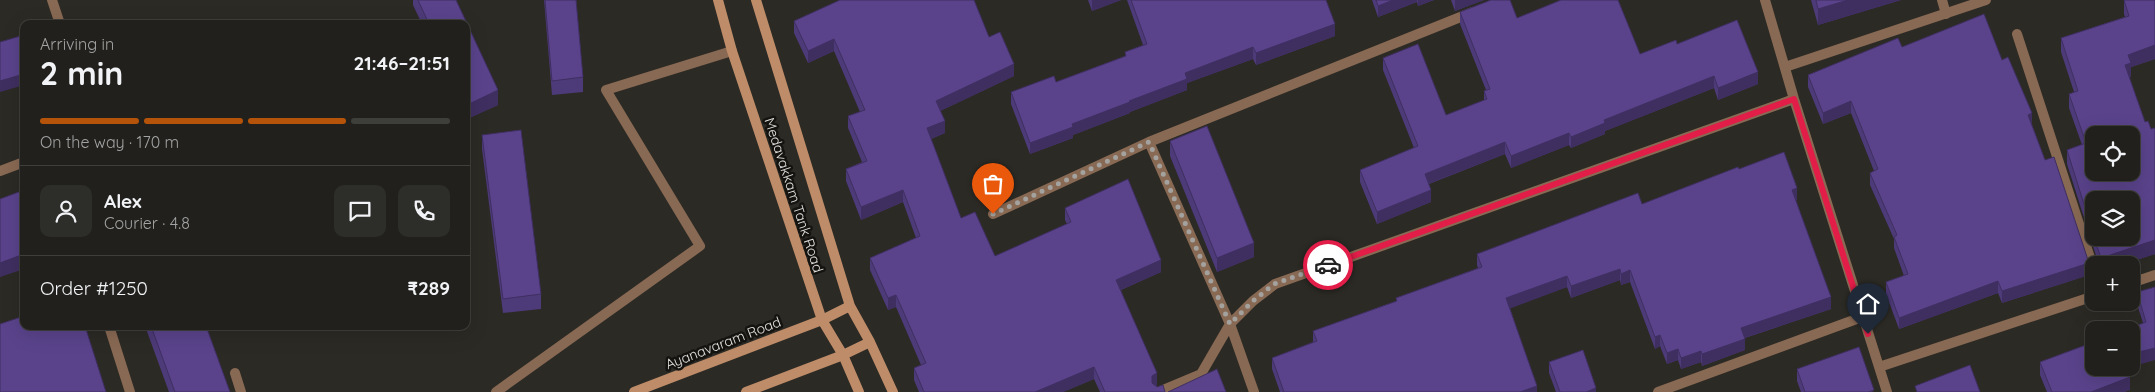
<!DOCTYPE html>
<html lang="en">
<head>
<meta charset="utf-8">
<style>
  body { margin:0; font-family:Quicksand,sans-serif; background:#2d2d29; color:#f1f3f6; height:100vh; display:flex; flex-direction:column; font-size:19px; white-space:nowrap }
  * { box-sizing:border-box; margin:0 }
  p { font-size:16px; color:#a2a3a3 }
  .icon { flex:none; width:28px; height:28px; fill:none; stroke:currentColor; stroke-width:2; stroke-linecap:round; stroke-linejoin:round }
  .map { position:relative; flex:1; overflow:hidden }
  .sheet { position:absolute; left:20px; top:20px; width:450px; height:310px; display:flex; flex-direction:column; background:#21201c; border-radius:10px; box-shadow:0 5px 20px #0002,0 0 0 1px #3e3e3b }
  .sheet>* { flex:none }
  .controls { position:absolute; left:2085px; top:126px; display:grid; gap:10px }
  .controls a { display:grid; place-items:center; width:55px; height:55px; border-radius:10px; background:#21201c; box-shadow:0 5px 20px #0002,0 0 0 1px #3e3e3b; font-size:25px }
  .pin { position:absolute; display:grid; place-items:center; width:42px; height:42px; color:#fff; margin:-51px -21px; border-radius:50% 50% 50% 0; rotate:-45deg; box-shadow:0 0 5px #0007 }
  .pin .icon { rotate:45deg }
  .courier { position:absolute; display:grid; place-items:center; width:50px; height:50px; margin:-25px; border:4px solid #e11d48; border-radius:50%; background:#fff; color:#222; box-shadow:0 1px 6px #0007 }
  .headline em { font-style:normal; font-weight:700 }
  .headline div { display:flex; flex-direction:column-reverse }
  .headline { display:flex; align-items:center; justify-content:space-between; height:85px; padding:0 20px }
  h1 { font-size:32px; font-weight:700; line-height:38px }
  .bar { display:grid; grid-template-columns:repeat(4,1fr); gap:8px 5px; align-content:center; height:60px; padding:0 20px }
  .bar i { height:6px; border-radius:4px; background:#3e3e3b }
  .bar .selected { background:#b45309 }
  .bar p { grid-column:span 4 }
  .line { display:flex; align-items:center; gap:12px; padding:0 20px; border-top:1px solid #3e3e3b }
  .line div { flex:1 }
  .round { display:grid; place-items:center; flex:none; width:52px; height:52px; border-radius:10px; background:#2d2d29 }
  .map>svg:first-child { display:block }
</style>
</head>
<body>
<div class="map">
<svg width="2155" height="392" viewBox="0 0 2155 392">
  <rect width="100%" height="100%" fill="#2c2a25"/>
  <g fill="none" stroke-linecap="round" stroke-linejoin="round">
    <path stroke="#886953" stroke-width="10" d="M109 326 130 392"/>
    <path stroke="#886953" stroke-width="10" d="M52 0 60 24
      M1765 0 1794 99 1887 392
      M1942 0 1946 14
      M2017 34 2094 270
      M1785 67 1986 0
      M1149 142 1230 324 1254 392
      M0 171 24 162
      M993 214 1149 142 1473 12
      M2131 283 2155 275
      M1879 367 2094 296
      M235 373 241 392
      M496 392 700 246 606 90 732 51
      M1158 392 1201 374 1230 324 1253 301 1275 284 1794 99
      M1658 392 1862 317"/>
    <path stroke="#be8c68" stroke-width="10" d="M718 0 732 51 822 320 843 355 859 392
      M756 0 850 306 870 342 893 392
      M634 392 822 320 850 306
      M746 392 843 355 870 342"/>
  </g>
  <path fill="#4d3a78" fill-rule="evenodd" d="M413 0H456L498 90V105L467 119 466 118V24H422L413 5Z
    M544 0H576L583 77V92L552 95Z
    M1088 0H1121L1092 11Z
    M1127 0H1326L1335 36 1256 65 1253 59 1187 83V90L1130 112V113L1073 135V138L1030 154 1011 104V92L1056 82 1125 56V52L1143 45Z
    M1372 0H1434L1418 6 1417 2 1378 17Z
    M1451 0H1484L1455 11Z
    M1811 0H1901L1818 25Z
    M2124 0H2155V59L2131 67V77H2129L2145 122 2148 121 2151 129 2155 128V254L2121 265H2099L2067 164V150L2082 145 2069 108V94L2074 92 2061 52V38L2125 17 2124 14ZM2094 135H2131V172H2094ZM2094 200H2131V238H2094Z
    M1460 12 1517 18 1640 54 1677 44 1758 84 1718 100 1714 88 1605 131V134L1571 148 1569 145 1511 168 1505 154 1429 184 1431 202 1377 224 1360 182V170L1414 148 1383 70V58L1446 115 1484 100V91L1486 90 1460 24Z
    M794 21 989 37 1014 76 940 111 945 133 931 139 961 218 995 256 1067 224 1065 220V208L1161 272 1121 290 1157 385 1156 386 1165 392H1100L1094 379 1063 392H919L914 380V368L921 365 896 307 888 310 870 270V258L916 238 903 202 861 220 846 181V169L862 162 848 128V116L860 112 834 51 808 63 794 33Z
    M1902 47 2002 60 2032 125 2045 160 2089 275 2002 303 1998 293 1899 329 1886 294V282L1904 276 1894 248V239L1870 185V173L1874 171 1851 113 1823 124 1808 87V75Z
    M482 135 541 294V309L503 313 482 149Z
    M1170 141 1254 257 1217 272 1170 156Z
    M1739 169 1797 200H1796L1831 309 1745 338V350L1702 366 1701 362 1681 369 1678 360 1667 364 1660 346 1655 349 1630 282 1621 285 1620 280 1571 298 1567 287 1510 308 1537 392H1280L1272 369V358L1313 342V331L1396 301V298L1478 268 1477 265V254L1642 204Z
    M2155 287V360L2143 323 2137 304V292Z
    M145 326H206L230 392H169Z
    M1549 362 1596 392H1556L1549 373Z
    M2040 362 2094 368H2129H2127L2130 390 2124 392H2047L2040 375Z
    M1797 369 1874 392H1801L1797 381Z"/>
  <path fill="#3f2f61" d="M1092 0H1121L1092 11Z
    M1393 0H1417V2L1378 17V6Z
    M1418 0H1434L1418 6Z
    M1455 0H1484L1455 11Z
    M1848 0H1901L1818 25V9Z
    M1335 24V36L1256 65V53Z
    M834 39V51L808 63V51Z
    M2155 45V59L2131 67V77L2125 79V65L2128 55Z
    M1253 47V59L1187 83V90L1130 112V113L1073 135V138L1030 154V143L1072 124 1129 101 1185 73Z
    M1014 64V76L936 113V101Z
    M1758 72V84L1718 100V88Z
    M24 74V85L0 92V81Z
    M1714 76V88L1605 131V134L1571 148V137L1604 120Z
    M498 90V105L467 119V105Z
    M1851 101V113L1823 124V113Z
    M2032 113V125L2028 115Z
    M945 121V133L927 140V128Z
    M1569 133V145L1511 168V156Z
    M1505 142V154L1425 185V174Z
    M1797 188V200L1792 202V190Z
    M903 190V202L861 220V207Z
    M1431 190V202L1377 224V212Z
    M2155 240V254L2121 265H2101V258Z
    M1254 243V257L1217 272V258Z
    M24 254V269L0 277V263Z
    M1161 260V272L1116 292V280Z
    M2089 263V275L2002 303V291Z
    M1620 269V280L1571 298V286Z
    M1630 270V282L1621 285V274Z
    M1567 276V287L1506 310V298Z
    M1998 281V293L1899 329V318Z
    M896 295V307L888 310V298Z
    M1831 297V309L1741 339V328Z
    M82 326H93V328L82 332Z
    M1660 335V346L1655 349V337Z
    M1745 339V350L1702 366V354Z
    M2155 348V360L2131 367V354Z
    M1678 349V360L1667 364V353Z
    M1701 351V362L1681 369V358Z
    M1094 367V379L1063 392H1035Z
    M1157 373V385L1152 388V392V376Z
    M2130 377V390L2124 392H2091Z
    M1537 386V392H1520Z
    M1596 388V392H1586Z"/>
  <path fill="#5a438b" stroke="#3f2f61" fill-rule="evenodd" d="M418 0H456L498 90 467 105 466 103V24H429Z
    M545 0H576L583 77 552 81Z
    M840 0H974L989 37 1000 32 1014 64 936 101 945 121 927 128 961 218 975 212 995 256 1071 222 1065 208 1128 179 1161 260 1116 280 1157 373 1152 376V383L1157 387 1163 385 1165 392H1105L1094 367 1035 392H924L914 368 926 363 896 295 888 298 870 258 920 236 903 190 861 207 846 169 867 161 848 116 865 110 834 39 808 51 794 21Z
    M1131 0H1326L1335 24 1256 53 1253 47 1185 73 1187 79 1129 101 1130 102 1072 124 1073 127 1030 143 1011 92 1054 76 1056 82 1126 56 1125 52 1147 44Z
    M1376 0H1393L1378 6Z
    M1491 0H1510L1517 18 1561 0H1618L1640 54 1676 40 1677 44 1737 20 1758 72 1718 88 1714 76 1604 120 1605 123 1571 137 1569 133 1511 156 1505 142 1425 174 1431 190 1377 212 1360 170 1418 146 1383 58 1418 44 1446 115 1487 99 1484 91 1490 89 1460 12Z
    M1816 0H1848L1818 9Z
    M2124 0H2155V45L2128 55 2131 63 2125 65 2145 122 2148 121 2151 129 2155 128V240L2101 258 2094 238H2131V200H2094V236L2067 150 2086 143 2069 94 2078 91 2061 38 2129 16ZM2094 135H2131V172H2094Z
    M1984 14 2002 60 2008 57 2032 113 2028 115 2045 160 2054 157 2089 263 2002 291 1998 281 1899 318 1886 282 1908 274 1894 237 1897 235 1870 173 1878 169 1851 101 1823 113 1808 75 1898 38 1902 47Z
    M24 35V74L0 81V42Z
    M1207 126 1254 243 1217 258 1170 141Z
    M521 130 541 294 503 299 482 135Z
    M1784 152 1797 188 1792 190 1831 297 1741 328 1745 339 1702 354 1701 351 1681 358 1678 349 1667 353 1660 335 1655 337 1630 270 1621 274 1620 269 1571 286 1567 276 1506 298 1537 386 1520 392H1284L1272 358 1317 341 1313 331 1397 301 1396 298 1482 267 1477 254 1638 193 1642 204 1738 167 1739 169Z
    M24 190V254L0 263V199Z
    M2155 287V348L2131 354V330H2125L2146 322 2137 292Z
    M24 316V326H85L106 392H0V324Z
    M151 326H206L230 392H175Z
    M2094 342V368H2126L2130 377 2091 392H2052L2040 362Z
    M1859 347 1874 390 1868 392H1805L1797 369Z
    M1583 350 1596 388 1586 392H1560L1549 362Z
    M1970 365 1980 392H1917L1915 386Z
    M1217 369 1226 392H1168Z"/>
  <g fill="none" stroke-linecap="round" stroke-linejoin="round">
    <path stroke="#a4a29f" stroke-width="5" stroke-dasharray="0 9" d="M993 214 1149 142 1230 324 1253 301 1274 284 1328 265"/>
    <path stroke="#e11d48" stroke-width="6" d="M1328 265 1794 99 1868 334"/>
  </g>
  <g text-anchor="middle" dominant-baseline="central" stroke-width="5" stroke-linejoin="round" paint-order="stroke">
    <g font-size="14" fill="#e5e3e0" stroke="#141310">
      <text transform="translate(794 195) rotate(72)">Medavakkam Tank Road</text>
      <text transform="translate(723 343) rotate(-21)">Ayanavaram Road</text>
    </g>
  </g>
</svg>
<div class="controls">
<a><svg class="icon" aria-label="locate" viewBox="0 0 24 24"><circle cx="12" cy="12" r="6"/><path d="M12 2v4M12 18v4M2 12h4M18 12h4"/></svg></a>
<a><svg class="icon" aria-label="layers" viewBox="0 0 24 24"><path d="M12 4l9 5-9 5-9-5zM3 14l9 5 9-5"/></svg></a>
<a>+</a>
<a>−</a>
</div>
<div class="pin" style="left:993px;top:214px;background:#ea580c"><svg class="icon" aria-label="bag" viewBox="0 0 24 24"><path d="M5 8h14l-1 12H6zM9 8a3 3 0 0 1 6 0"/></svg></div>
<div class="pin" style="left:1868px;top:334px;background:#1f2937"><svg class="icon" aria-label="home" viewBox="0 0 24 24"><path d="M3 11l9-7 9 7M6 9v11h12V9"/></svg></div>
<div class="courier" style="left:1328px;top:265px"><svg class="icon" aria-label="car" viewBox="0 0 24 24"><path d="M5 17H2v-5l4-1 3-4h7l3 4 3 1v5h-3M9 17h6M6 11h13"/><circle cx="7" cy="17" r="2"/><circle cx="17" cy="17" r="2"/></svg></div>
<section class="sheet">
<div class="headline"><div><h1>2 min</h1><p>Arriving in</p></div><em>21:46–21:51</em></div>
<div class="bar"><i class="selected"></i><i class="selected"></i><i class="selected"></i><i></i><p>On the way · 170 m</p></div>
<div class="line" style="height:90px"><a class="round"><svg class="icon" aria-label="person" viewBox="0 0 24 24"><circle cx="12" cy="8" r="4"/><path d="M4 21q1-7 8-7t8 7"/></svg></a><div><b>Alex</b><p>Courier · 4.8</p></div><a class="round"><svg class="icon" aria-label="chat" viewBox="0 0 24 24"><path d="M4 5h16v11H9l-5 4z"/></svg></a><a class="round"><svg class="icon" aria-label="phone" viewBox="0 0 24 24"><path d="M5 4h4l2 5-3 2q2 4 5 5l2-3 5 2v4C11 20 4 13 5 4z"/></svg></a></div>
<div class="line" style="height:65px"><div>Order #1250</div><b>₹289</b></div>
</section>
</div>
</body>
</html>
